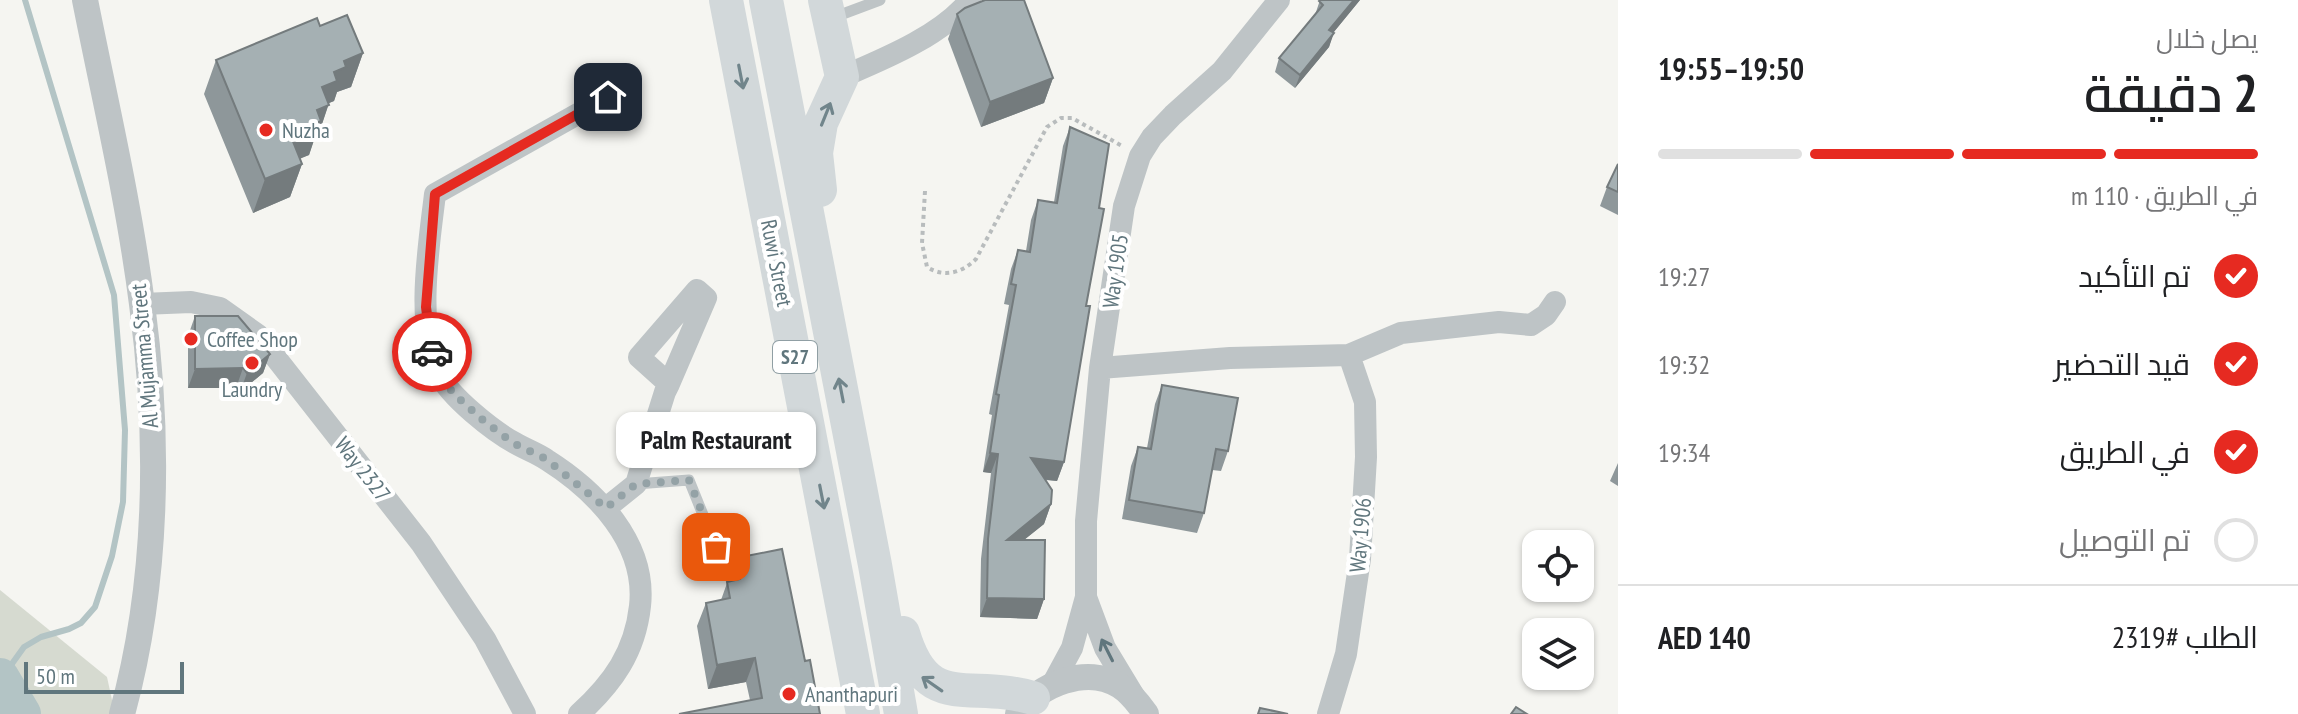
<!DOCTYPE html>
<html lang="ar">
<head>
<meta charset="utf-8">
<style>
  body { margin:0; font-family:"PT Sans Narrow",Cairo,sans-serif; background:#f6f6f6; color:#202124; direction:rtl; height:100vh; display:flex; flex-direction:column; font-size:30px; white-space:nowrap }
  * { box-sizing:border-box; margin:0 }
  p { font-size:26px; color:#757577 }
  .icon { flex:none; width:44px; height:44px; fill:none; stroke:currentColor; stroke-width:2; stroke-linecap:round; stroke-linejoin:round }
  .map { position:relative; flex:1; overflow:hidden; direction:ltr }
  .details { display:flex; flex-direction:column; background:#fff; width:680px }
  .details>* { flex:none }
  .fabs { position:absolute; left:1522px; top:530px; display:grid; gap:16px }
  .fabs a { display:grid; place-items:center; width:72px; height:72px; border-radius:16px; background:#fff; box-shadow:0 2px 6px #0004; font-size:40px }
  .scale { position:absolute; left:24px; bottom:20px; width:160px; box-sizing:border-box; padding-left:8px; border:4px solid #60767d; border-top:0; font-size:22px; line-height:28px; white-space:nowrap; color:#60767d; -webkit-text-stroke:6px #fff; paint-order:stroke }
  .pin { position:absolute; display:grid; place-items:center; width:68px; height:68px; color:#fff; margin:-34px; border-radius:16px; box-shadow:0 4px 12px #0006 }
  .courier { position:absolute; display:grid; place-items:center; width:80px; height:80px; margin:-40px; border:6px solid #e62a21; border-radius:50%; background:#fff; color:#222; box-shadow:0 2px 10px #0007 }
  .bubble { position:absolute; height:56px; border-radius:16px; background:#fff; box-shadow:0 2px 6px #0004; font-size:26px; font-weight:600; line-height:56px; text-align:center; direction:rtl }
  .headline em { font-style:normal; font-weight:600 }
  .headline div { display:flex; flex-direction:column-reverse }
  .headline { display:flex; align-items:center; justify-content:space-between; height:136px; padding:0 40px }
  h1 { font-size:52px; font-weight:600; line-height:60px }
  .bar { display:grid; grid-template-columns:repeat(4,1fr); gap:12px 8px; align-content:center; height:96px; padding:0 40px }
  .bar i { height:10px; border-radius:6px; background:#e0e0e0 }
  .bar .active { background:#e62a21 }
  .bar p { grid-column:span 4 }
  .line { display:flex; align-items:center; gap:20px; padding:0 40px; border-top:2px solid #e0e0e0 }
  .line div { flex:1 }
  ol { padding:0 40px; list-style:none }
  li { display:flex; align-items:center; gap:24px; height:88px }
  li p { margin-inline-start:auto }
  li .icon { padding:8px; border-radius:50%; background:#e62a21; color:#fff; stroke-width:4 }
  li:last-child { color:#757577 }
  li i { width:44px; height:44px; border:4px solid #e0e0e0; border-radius:50% }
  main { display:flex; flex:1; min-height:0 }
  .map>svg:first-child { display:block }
</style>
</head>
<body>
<main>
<section class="details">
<div class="headline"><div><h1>2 دقيقة</h1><p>يصل خلال</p></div><em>19:50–19:55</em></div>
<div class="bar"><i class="active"></i><i class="active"></i><i class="active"></i><i></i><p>في الطريق · 110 m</p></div>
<ol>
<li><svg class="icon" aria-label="check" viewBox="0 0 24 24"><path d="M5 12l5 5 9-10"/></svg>تم التأكيد<p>19:27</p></li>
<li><svg class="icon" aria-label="check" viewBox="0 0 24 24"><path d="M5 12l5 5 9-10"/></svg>قيد التحضير<p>19:32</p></li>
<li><svg class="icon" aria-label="check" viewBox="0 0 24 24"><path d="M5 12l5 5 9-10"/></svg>في الطريق<p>19:34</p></li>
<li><i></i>تم التوصيل</li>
</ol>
<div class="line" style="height:104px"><div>الطلب #2319</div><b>AED 140</b></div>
</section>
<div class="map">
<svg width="1618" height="714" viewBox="0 0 1618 714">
  <rect width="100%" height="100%" fill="#f5f5f1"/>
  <path fill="#d6dad0" d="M0 590 107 677 115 714H0Z"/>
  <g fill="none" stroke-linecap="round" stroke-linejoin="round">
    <path stroke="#b3c4c5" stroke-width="6" d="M1 679 24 647 41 637 69 629 81 623 95 607 112 556 123 502 125 430 114 295 25 0"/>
    <path stroke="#b3c4c5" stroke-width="38" d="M0 677 22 714"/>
    <path stroke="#b8bcbd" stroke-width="4" stroke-dasharray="4 4" stroke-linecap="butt" d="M925 191 922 243 927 267C944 278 962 273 976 259L1047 127 1061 118H1072L1124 147"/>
    <path stroke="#bec4c6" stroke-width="11" d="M832 18 880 0
      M636 484 689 480 716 547"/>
    <path stroke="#bec4c6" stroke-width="22" d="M842 77C884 59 941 36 970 0
      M142 304 191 302 220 308 258 335 421 543 485 639 525 714
      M1100 368 1230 358 1349 355 1401 333 1499 322 1531 325 1546 315 1555 302
      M606 508 636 484 665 392 669 384 706 298 697 290 639 357 669 384
      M1086 597 1105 648 1134 696
      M1052 685 1072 648 1086 597V521L1100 368 1124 206 1140 156 1152 137 1173 115 1222 71 1279 0
      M579 714C613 683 635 652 640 606 647 543 596 491 547 460 537 453 525 449 515 443 493 431 450 397 439 374 415 326 429 246 435 194L608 97
      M1328 714 1346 654 1360 559 1366 457 1365 402 1349 355"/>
    <path stroke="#bec4c6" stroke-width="26" d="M85 0C105 101 129 202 142 304 160 439 158 583 122 714
      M1018 714C1038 684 1088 665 1120 686 1131 693 1139 704 1146 714"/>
    <path stroke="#d2d8da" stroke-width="34" d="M726 0 863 714
      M766 0 875 565 901 714
      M820 190 816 153 821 123 842 77 825 0
      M903 633C927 714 968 679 1033 698"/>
  </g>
  <path fill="#8e979a" d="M1320 0H1360L1333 33 1329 47 1295 88 1275 72 1279 58 1315 15Z
    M957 14 1053 78 1044 103 981 127 948 39Z
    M320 26 363 53 351 87 337 92 334 101 329 103 317 139 314 140 309 155 300 158 302 164 290 197 253 213 204 94 216 60Z
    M1070 127 1099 208 1064 462 1057 481 1046 480 1051 504 1044 524 1024 540 1044 599 1037 619 980 617 981 559 991 473 983 472 992 415 989 414 1009 305 1004 304 1011 269 1018 250 1026 251 1031 220 1038 200 1054 202 1063 146Z
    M1618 164V215L1600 206 1607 187Z
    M195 316 270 354 263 373 240 392 236 388H188V336Z
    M1162 385 1228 451 1221 471 1212 470 1204 513 1197 533 1122 519 1131 466 1138 447 1147 448 1155 404Z
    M1618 463V486L1610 481Z
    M736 558 805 661 820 714 750 700 746 682 708 689 697 626 706 603 721 600Z"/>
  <path fill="#747b7d" d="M1354 0H1360L1324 44 1329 30Z
    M1334 33 1329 47 1295 88 1300 75Z
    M363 53 351 87 337 92 334 101 329 103 317 139 314 140 309 155 278 168 290 134 322 87 344 61Z
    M1053 78 1044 103 981 127 990 102Z
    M302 164 290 197 253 213 265 179Z
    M270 354 263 373 240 392 247 373Z
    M243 368 236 388H188L195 369Z
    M990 453 998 454 991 473 983 472Z
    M1031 458 1064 462 1057 481 1024 477Z
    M1051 504 1044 524 1000 559 1007 540Z
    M987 598 1044 599 1037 619 980 617Z
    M755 658 746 682 708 689 717 665Z"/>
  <path fill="#a5b0b3" stroke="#747b7d" stroke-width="2" d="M985 0H1024L1053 78 990 102 957 14 965 8Z
    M1320 0H1354L1329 30 1334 33 1300 75 1279 58 1323 5 1319 1Z
    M347 15 363 53 344 61 346 67 334 72 337 81 322 87 329 105 317 110 321 121 290 134 302 164 265 179 216 60 317 18 320 26Z
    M1070 127 1109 144 1099 208 1104 209 1086 306H1090L1064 462 1031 458 1052 490 1051 504 1007 540H1045L1044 599 987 598 988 539 998 454 990 453 999 395 996 394 1016 285 1011 284 1018 250 1030 252 1038 200 1057 203Z
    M1618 164V192L1607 187Z
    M195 316H238L270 354 247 373 243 368 195 369Z
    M1162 385 1238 398 1228 451 1216 449 1204 513 1129 500 1138 447 1151 449Z
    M782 549 805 661 810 660 820 714H679L762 698 755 658 717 665 706 603 730 598 727 582 740 579 736 558Z
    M1516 707 1527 714H1511Z
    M1260 708 1288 714H1258Z"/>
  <defs><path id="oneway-shaft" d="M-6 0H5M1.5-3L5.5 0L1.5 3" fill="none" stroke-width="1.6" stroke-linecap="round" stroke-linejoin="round" transform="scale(2)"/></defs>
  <g stroke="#71858b">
    <use href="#oneway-shaft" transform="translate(741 77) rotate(79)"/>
    <use href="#oneway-shaft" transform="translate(826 114) rotate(-68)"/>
    <use href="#oneway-shaft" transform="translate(841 390) rotate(-101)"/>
    <use href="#oneway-shaft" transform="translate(822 497) rotate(79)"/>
    <use href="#oneway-shaft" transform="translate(932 684) rotate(-145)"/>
  </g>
  <use stroke="#60767d" href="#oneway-shaft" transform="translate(1107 650) rotate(-117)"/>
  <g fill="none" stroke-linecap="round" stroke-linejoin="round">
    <path stroke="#94a2a6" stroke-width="8" stroke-dasharray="0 14.4" d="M432 352 439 375 455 395 484 421 513 443 546 459 606 508 636 484 689 480 716 547"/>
    <path stroke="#e62a21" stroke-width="10" d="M432 352 426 307 435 194 608 97"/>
  </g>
  <g fill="#e62a21" stroke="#fff" stroke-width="3">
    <circle cx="266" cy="130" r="8"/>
    <circle cx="191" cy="339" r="8"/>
    <circle cx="252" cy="363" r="8"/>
    <circle cx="789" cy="694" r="8"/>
  </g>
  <g text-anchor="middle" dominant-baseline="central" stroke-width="8" stroke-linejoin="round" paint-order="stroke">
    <rect fill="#fff" stroke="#909fa4" stroke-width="2" x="773" y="341" width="44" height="32" rx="6"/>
    <g font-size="20" font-weight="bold" fill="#60767d">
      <text x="795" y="357">S27</text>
    </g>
    <g font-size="22" fill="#60767d" stroke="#fff" text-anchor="start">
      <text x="282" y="130">Nuzha</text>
      <text x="207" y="339">Coffee Shop</text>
      <text x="252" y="389" text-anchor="middle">Laundry</text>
      <text x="805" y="694">Ananthapuri</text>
    </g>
    <g font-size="22" fill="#60767d" stroke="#fff">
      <text transform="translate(777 263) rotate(79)">Ruwi Street</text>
      <text transform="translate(1115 271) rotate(-82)">Way 1905</text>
      <text transform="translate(144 356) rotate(-95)">Al Mujamma Street</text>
      <text transform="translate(363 469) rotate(52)">Way 2327</text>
      <text transform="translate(1360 535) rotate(-85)">Way 1906</text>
    </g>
  </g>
</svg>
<div class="fabs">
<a><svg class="icon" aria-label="locate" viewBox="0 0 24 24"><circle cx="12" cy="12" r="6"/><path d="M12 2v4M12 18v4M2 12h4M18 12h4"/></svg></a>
<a><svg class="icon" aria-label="layers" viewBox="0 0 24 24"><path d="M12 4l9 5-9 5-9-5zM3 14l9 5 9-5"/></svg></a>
</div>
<div class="scale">50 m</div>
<div class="pin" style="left:716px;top:547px;background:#ea580c"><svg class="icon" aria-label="bag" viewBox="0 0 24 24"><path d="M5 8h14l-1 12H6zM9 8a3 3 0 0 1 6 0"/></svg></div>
<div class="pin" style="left:608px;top:97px;background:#1f2937"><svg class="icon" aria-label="home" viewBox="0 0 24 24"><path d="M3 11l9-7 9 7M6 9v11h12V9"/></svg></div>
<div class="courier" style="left:432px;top:352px"><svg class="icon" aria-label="car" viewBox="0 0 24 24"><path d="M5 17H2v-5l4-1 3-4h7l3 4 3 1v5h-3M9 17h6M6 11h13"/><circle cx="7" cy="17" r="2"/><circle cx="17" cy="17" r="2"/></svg></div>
<div class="bubble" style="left:616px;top:412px;width:200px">Palm Restaurant</div>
</div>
</main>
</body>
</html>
